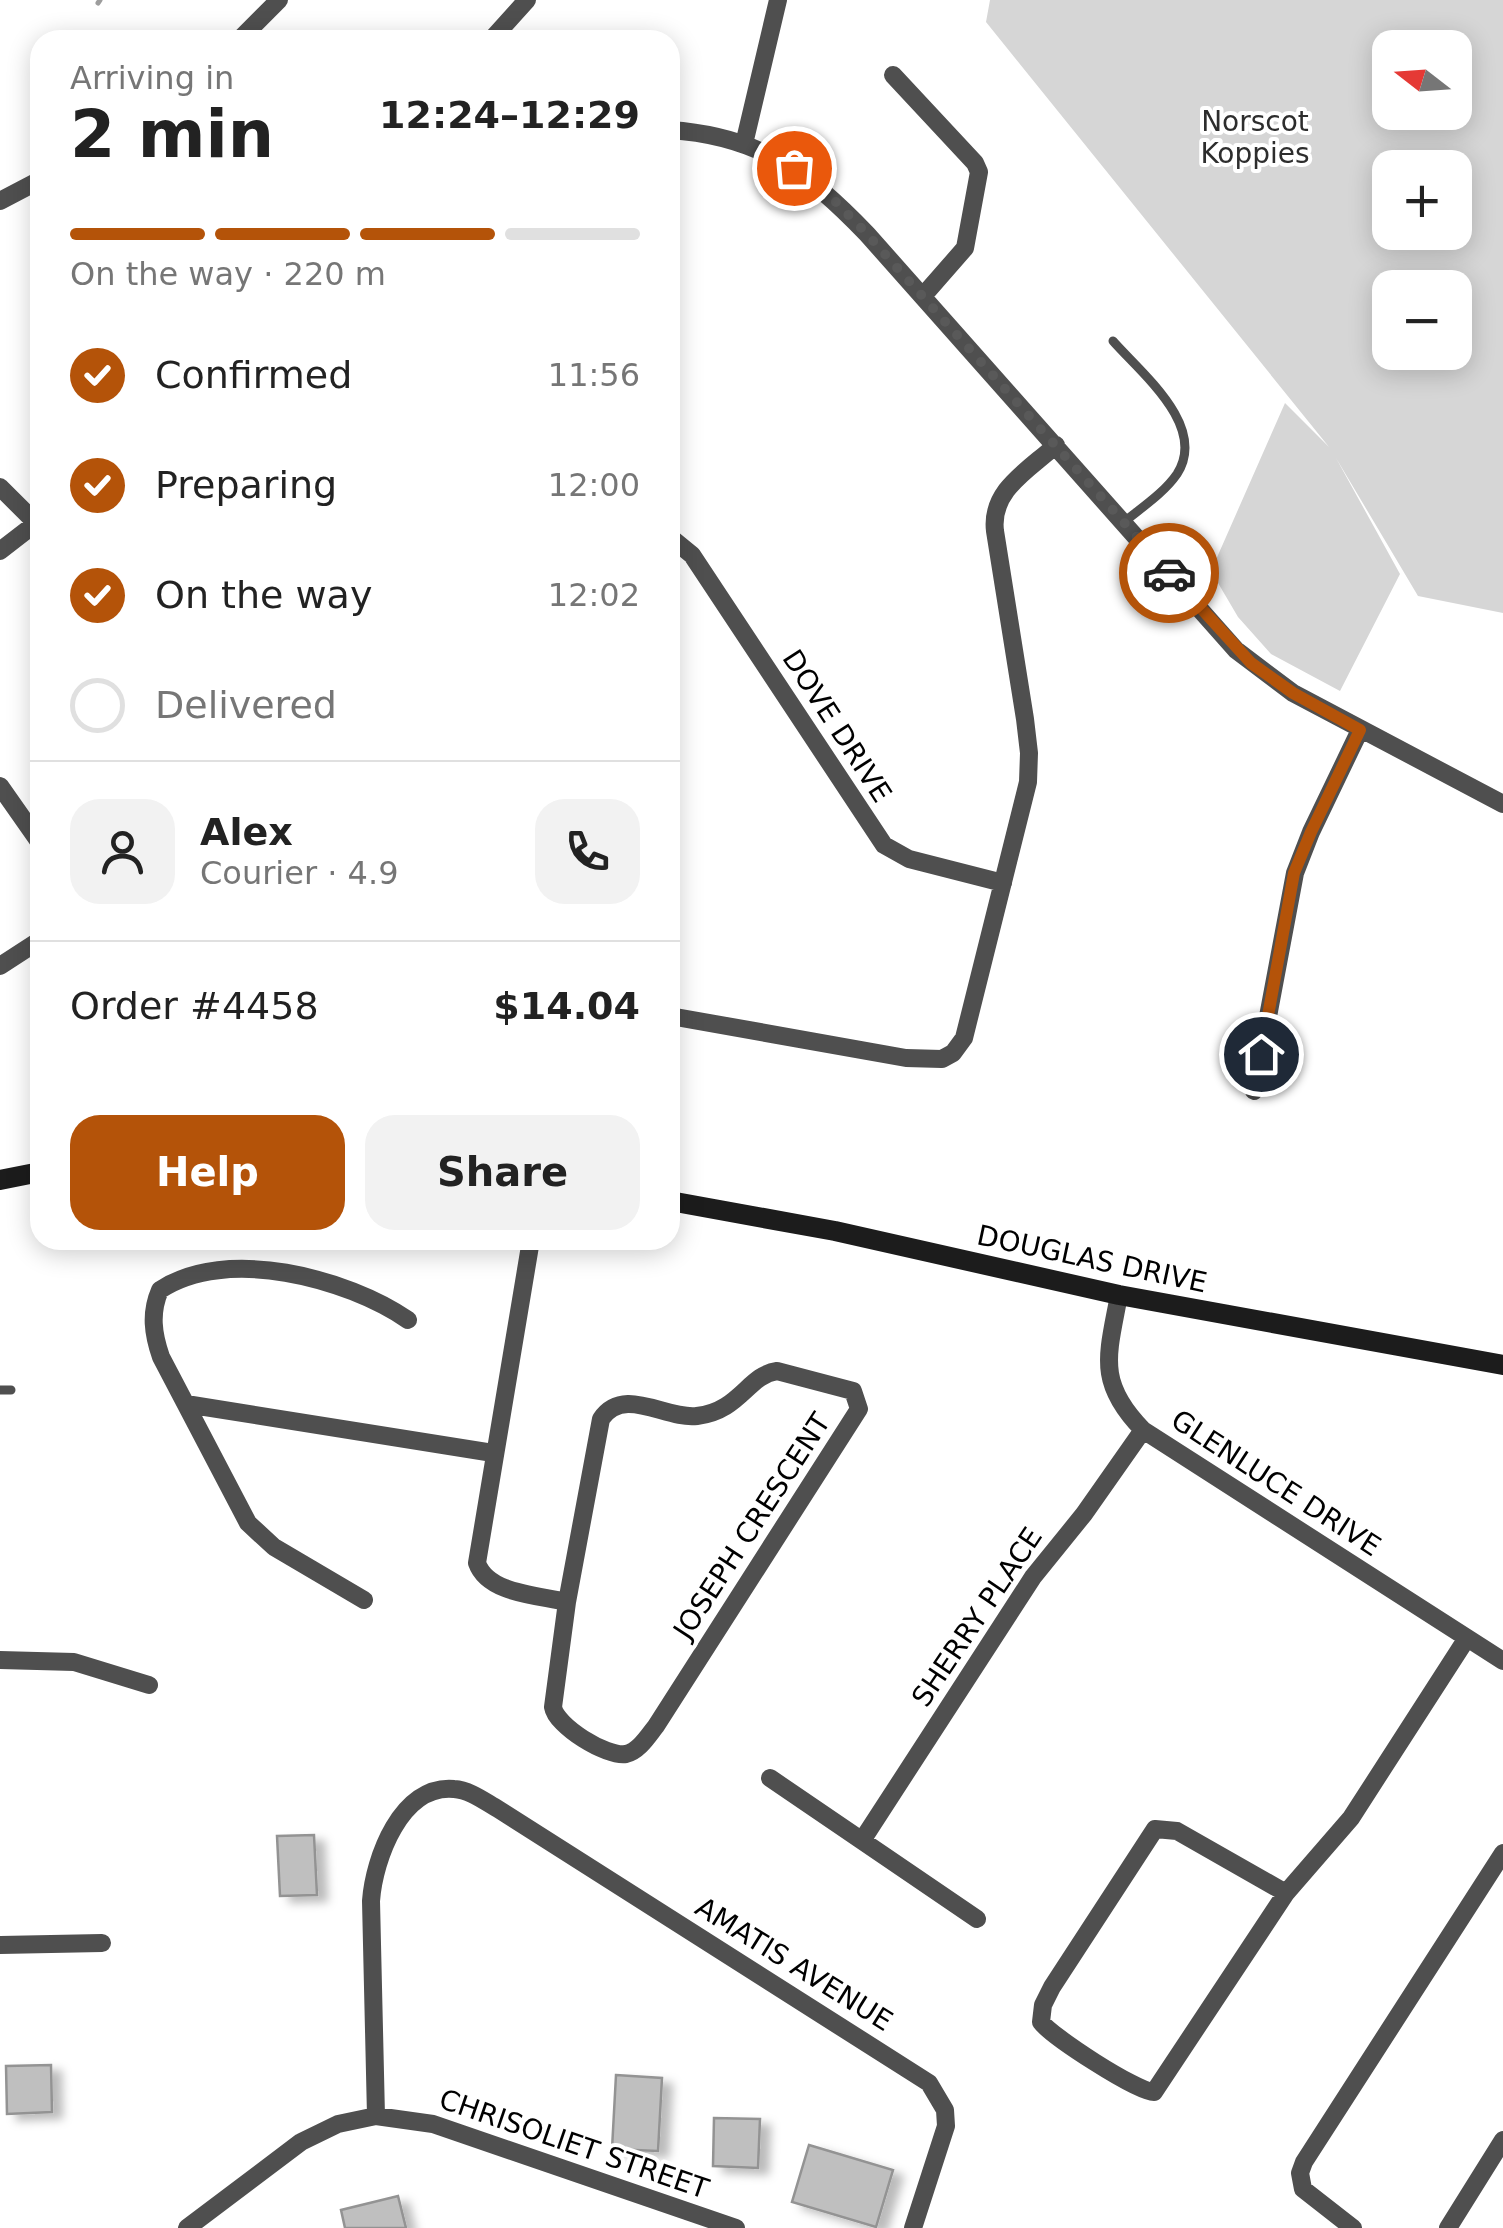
<!DOCTYPE html>
<html lang="en">
<head>
<meta charset="utf-8">
<style>
  body { margin:0; font-family:"DejaVu Sans",sans-serif; background:#f2f2f2; color:#222; height:100vh; display:flex; flex-direction:column; font-size:38px; white-space:nowrap }
  * { box-sizing:border-box; margin:0 }
  p { font-size:32px; color:#767676 }
  .icon { flex:none; width:55px; height:55px; fill:none; stroke:currentColor; stroke-width:2; stroke-linecap:round; stroke-linejoin:round }
  .map { position:relative; flex:1; overflow:hidden }
  .panel { position:absolute; left:30px; top:30px; width:650px; height:1220px; display:flex; flex-direction:column; background:#fff; border-radius:30px; box-shadow:0 5px 25px #0003 }
  .panel>* { flex:none }
  .needle { width:65px; rotate:287deg }
  .fabs { position:absolute; left:1372px; top:30px; display:grid; gap:20px }
  .fabs a { display:grid; place-items:center; width:100px; height:100px; border-radius:20px; background:#fff; box-shadow:0 5px 25px #0003; font-size:50px }
  .pin { position:absolute; display:grid; place-items:center; width:85px; height:85px; color:#fff; margin:-42px; border:5px solid #fff; border-radius:50%; box-shadow:0 2px 10px #0007 }
  .courier { position:absolute; display:grid; place-items:center; width:100px; height:100px; margin:-50px; border:8px solid #b45309; border-radius:50%; background:#fff; color:#222; box-shadow:0 2px 12px #0007 }
  .headline em { font-style:normal; font-weight:700 }
  .headline div { display:flex; flex-direction:column-reverse }
  .headline { display:flex; align-items:center; justify-content:space-between; height:170px; padding:0 40px }
  h1 { font-size:65px; font-weight:700; line-height:75px }
  .bar { display:grid; grid-template-columns:repeat(4,1fr); gap:15px 10px; align-content:center; height:120px; padding:0 40px }
  .bar i { height:12px; border-radius:8px; background:#e0e0e0 }
  .bar .selected { background:#b45309 }
  .bar p { grid-column:span 4 }
  .line { display:flex; align-items:center; gap:25px; padding:0 40px; border-top:2px solid #e0e0e0 }
  .line div { flex:1 }
  .round { display:grid; place-items:center; flex:none; width:105px; height:105px; border-radius:30px; background:#f2f2f2 }
  ol { padding:0 40px; list-style:none }
  li { display:flex; align-items:center; gap:30px; height:110px }
  li p { margin-inline-start:auto }
  li .icon { padding:10px; border-radius:50%; background:#b45309; color:#fff; stroke-width:4 }
  li:last-child { color:#767676 }
  li i { width:55px; height:55px; border:5px solid #e0e0e0; border-radius:50% }
  .action { display:flex; gap:20px; margin-top:auto; padding:20px 40px }
  .action a { flex:1; height:115px; border-radius:30px; background:#b45309; color:#fff; font-size:40px; font-weight:700; line-height:115px; text-align:center }
  .action a+a { background:#f2f2f2; color:#222 }
  .map>svg:first-child { display:block }
</style>
</head>
<body>
<div class="map">
<svg width="1503" height="2228" viewBox="0 0 1503 2228">
  <defs>
    <filter id="shadow"><feDropShadow dx="10" dy="6" stdDeviation="5" flood-color="#0004"/></filter>
  </defs>
  <rect width="100%" height="100%" fill="#fff"/>
  <path fill="#d6d6d6" fill-rule="evenodd" d="M990 0H1503V613L1418 596 1336 458 1400 574 1340 691 1271 654 1238 617 1211 571 1285 403 1329 447 986 22ZM1390 48H1455V112H1390ZM1390 168H1455V232H1390ZM1390 288H1455V352H1390Z"/>
  <g fill="none" stroke-linecap="round" stroke-linejoin="round">
    <path stroke="#9d9d9d" stroke-width="5" d="M98 3 100 0"/>
  </g>
  <path fill="#bfbfbf" stroke="#939393" stroke-width="2.5" filter="url(#shadow)" d="M314 1835 317 1895 280 1896 277 1836Z
    M51 2065 52 2112 7 2114 6 2066Z
    M616 2075 662 2078 658 2151 612 2149Z
    M714 2118 760 2119 758 2168 713 2166Z
    M809 2145 893 2170 876 2227 792 2202Z
    M398 2196 406 2228H345L341 2210Z"/>
  <g fill="none" stroke-linecap="round" stroke-linejoin="round">
    <path stroke="#4f4f4f" stroke-width="9" d="M1113 341C1141 373 1208 426 1177 474 1164 493 1141 508 1124 522
      M0 1390H11"/>
    <path stroke="#4f4f4f" stroke-width="18" d="M239 40 279 0
      M491 40 527 0
      M893 75 975 163 979 172 965 248 923 296
      M670 130C760 136 807 172 867 234L1236 650 1293 693 1503 804
      M744 144 778 0
      M0 201 40 180
      M0 487 36 523
      M670 537 692 555 884 845 909 859 1003 883
      M0 551 40 520
      M0 786 40 843
      M0 966 40 940
      M670 1016 906 1058 942 1059 953 1053 964 1038 1028 782 1029 753 1025 719 995 531C990 490 1029 470 1056 445
      M1254 1091 1295 873 1311 832 1360 730
      M531 1240 477 1563C488 1594 538 1595 567 1602
      M1119 1295C1108 1355 1096 1382 1143 1430L1503 1661
      M777 1371 853 1391 859 1409 656 1726C648 1736 639 1751 626 1754 606 1757 556 1726 553 1707L567 1602 601 1419C624 1385 666 1420 697 1416 740 1411 748 1375 777 1371Z
      M186 1404 493 1453
      M364 1600 274 1547 248 1523 161 1357C153 1334 150 1313 160 1290 226 1246 347 1278 408 1320
      M0 1660 74 1662 149 1685
      M770 1778 977 1919
      M863 1839 1033 1577 1084 1514 1143 1430
      M1286 1893 1154 2092C1137 2092 1051 2036 1041 2022L1043 2005 1052 1987 1155 1829 1177 1831 1286 1893 1351 1818 1467 1638
      M0 1945 102 1943
      M376 2116 371 1901C374 1859 401 1784 454 1789 470 1790 484 1801 498 1809L929 2083 945 2110 946 2126 913 2228
      M187 2228 301 2142 338 2124 376 2116 433 2124 736 2228
      M1353 2228 1303 2189 1300 2173 1304 2162 1503 1853
      M1448 2228 1503 2140"/>
    <path stroke="#1c1c1c" stroke-width="20" d="M0 1180 40 1172
      M670 1201 835 1231 1119 1295 1503 1365"/>
  </g>
  <g fill="none" stroke-linecap="round" stroke-linejoin="round">
    <path stroke="#595959" stroke-width="10" stroke-dasharray="0 18" d="M794 168 832 198 867 234 1169 573"/>
    <path stroke="#b45309" stroke-width="12" d="M1169 573 1251 663 1293 693 1360 730 1311 832 1294 873 1261 1054"/>
  </g>
  <g text-anchor="middle" dominant-baseline="central" stroke-width="8" stroke-linejoin="round" paint-order="stroke">
    <g font-size="28" fill="#2d2d2d" stroke="#fff">
      <text x="1255" y="121">Norscot<tspan x="1255" dy="32">Koppies</tspan></text>
    </g>
    <g font-size="28" fill="#000" stroke="#fff">
      <text transform="translate(837 726) rotate(57)">DOVE DRIVE</text>
      <text transform="translate(1092 1259) rotate(12)">DOUGLAS DRIVE</text>
      <text transform="translate(1276 1483) rotate(33)">GLENLUCE DRIVE</text>
      <text transform="translate(752 1526) rotate(-57)">JOSEPH CRESCENT</text>
      <text transform="translate(977 1617) rotate(-56)">SHERRY PLACE</text>
      <text transform="translate(794 1964) rotate(32)">AMATIS AVENUE</text>
      <text transform="translate(574 2144) rotate(19)">CHRISOLIET STREET</text>
    </g>
  </g>
</svg>
<div class="fabs">
<a><svg class="needle" viewBox="-14 -14 28 28"><path d="M0-13l5 13h-10z" fill="#e53935"/><path d="M0 13l5-13h-10z" fill="#767676"/></svg></a>
<a>+</a>
<a>−</a>
</div>
<div class="pin" style="left:794px;top:168px;background:#ea580c"><svg class="icon" aria-label="bag" viewBox="0 0 24 24"><path d="M5 8h14l-1 12H6zM9 8a3 3 0 0 1 6 0"/></svg></div>
<div class="pin" style="left:1261px;top:1054px;background:#1f2937"><svg class="icon" aria-label="home" viewBox="0 0 24 24"><path d="M3 11l9-7 9 7M6 9v11h12V9"/></svg></div>
<div class="courier" style="left:1169px;top:573px"><svg class="icon" aria-label="car" viewBox="0 0 24 24"><path d="M5 17H2v-5l4-1 3-4h7l3 4 3 1v5h-3M9 17h6M6 11h13"/><circle cx="7" cy="17" r="2"/><circle cx="17" cy="17" r="2"/></svg></div>
<section class="panel">
<div class="headline"><div><h1>2 min</h1><p>Arriving in</p></div><em>12:24–12:29</em></div>
<div class="bar"><i class="selected"></i><i class="selected"></i><i class="selected"></i><i></i><p>On the way · 220 m</p></div>
<ol>
<li><svg class="icon" aria-label="check" viewBox="0 0 24 24"><path d="M5 12l5 5 9-10"/></svg>Confirmed<p>11:56</p></li>
<li><svg class="icon" aria-label="check" viewBox="0 0 24 24"><path d="M5 12l5 5 9-10"/></svg>Preparing<p>12:00</p></li>
<li><svg class="icon" aria-label="check" viewBox="0 0 24 24"><path d="M5 12l5 5 9-10"/></svg>On the way<p>12:02</p></li>
<li><i></i>Delivered</li>
</ol>
<div class="line" style="height:180px"><a class="round"><svg class="icon" aria-label="person" viewBox="0 0 24 24"><circle cx="12" cy="8" r="4"/><path d="M4 21q1-7 8-7t8 7"/></svg></a><div><b>Alex</b><p>Courier · 4.9</p></div><a class="round"><svg class="icon" aria-label="phone" viewBox="0 0 24 24"><path d="M5 4h4l2 5-3 2q2 4 5 5l2-3 5 2v4C11 20 4 13 5 4z"/></svg></a></div>
<div class="line" style="height:130px"><div>Order #4458</div><b>$14.04</b></div>
<div class="action"><a>Help</a><a>Share</a></div>
</section>
</div>
</body>
</html>
